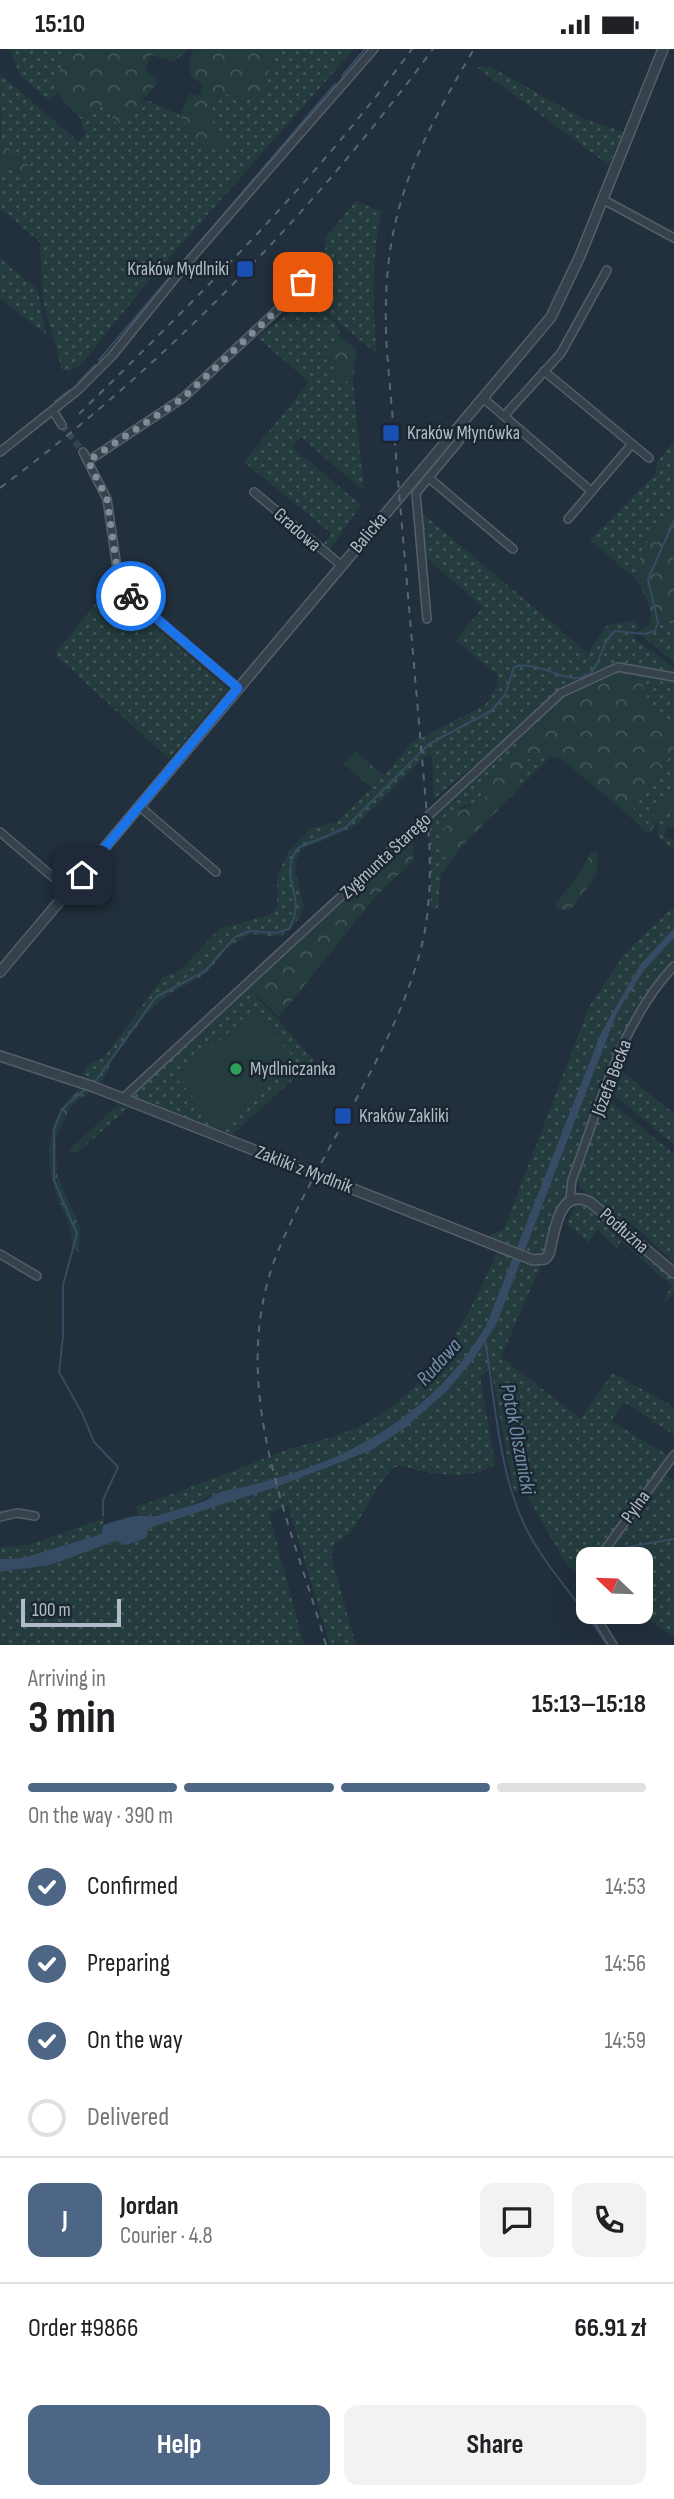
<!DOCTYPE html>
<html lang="en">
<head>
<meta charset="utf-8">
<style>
  body { margin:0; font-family:"Sofia Sans Condensed",sans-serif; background:#f2f2f2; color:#202124; height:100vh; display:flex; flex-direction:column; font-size:26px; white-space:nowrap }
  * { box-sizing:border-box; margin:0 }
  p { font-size:23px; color:#757577 }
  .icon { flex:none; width:38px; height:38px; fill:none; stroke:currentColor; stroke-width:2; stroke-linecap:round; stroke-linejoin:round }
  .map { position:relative; height:1596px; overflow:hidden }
  .panel { display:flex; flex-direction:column; background:#fff; flex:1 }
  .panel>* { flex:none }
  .needle { width:46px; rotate:293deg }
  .tools { position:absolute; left:576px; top:1498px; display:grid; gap:14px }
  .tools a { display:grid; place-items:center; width:77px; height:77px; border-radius:14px; background:#fff; box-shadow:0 7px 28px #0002; font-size:35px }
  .scale { position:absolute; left:21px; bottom:18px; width:100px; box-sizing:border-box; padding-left:7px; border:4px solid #b1bcc8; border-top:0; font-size:19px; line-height:24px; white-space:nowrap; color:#b1bcc8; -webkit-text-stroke:5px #1b2631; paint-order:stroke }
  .pin { position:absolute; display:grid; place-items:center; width:60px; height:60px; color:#fff; margin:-30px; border-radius:14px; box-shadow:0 4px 10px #0006 }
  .courier { position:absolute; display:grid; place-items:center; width:70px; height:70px; margin:-35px; border:5px solid #1a73e8; border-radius:50%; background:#fff; color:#222; box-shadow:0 2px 9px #0007 }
  .summary em { font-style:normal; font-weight:700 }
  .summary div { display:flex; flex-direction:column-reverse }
  .summary { display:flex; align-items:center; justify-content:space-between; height:119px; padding:0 28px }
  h1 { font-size:46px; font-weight:700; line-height:52px }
  .bar { display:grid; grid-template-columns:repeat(4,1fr); gap:10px 7px; align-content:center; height:84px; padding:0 28px }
  .bar i { height:9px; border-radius:5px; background:#e0e0e0 }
  .bar .on { background:#4d6685 }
  .bar p { grid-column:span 4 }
  .line { display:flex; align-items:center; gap:18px; padding:0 28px; border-top:2px solid #e0e0e0 }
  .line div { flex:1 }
  .round { display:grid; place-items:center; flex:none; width:74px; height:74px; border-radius:14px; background:#f2f2f2 }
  ol { padding:0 28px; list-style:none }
  li { display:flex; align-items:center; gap:21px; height:77px }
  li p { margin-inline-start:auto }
  li .icon { padding:7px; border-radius:50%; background:#4d6685; color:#fff; stroke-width:4 }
  li:last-child { color:#757577 }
  li i { width:38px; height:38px; border:4px solid #e0e0e0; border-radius:50% }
  .primary-button { display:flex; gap:14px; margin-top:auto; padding:14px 28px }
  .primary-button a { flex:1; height:80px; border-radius:14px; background:#4d6685; color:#fff; font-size:28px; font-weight:700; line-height:80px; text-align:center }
  .primary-button a+a { background:#f2f2f2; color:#202124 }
  .status { display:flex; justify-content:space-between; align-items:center; height:49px; padding:0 35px; background:#fff; direction:ltr }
  .status svg { height:19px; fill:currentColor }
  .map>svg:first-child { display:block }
</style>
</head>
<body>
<div class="status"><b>15:10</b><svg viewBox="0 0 49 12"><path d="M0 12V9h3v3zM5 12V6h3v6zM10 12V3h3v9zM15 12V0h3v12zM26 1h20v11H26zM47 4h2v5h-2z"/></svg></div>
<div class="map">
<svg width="674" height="1596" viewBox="0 0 674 1596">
  <defs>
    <pattern id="green-dots" width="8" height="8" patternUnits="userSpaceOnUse" patternTransform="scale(1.75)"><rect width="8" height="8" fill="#243c3d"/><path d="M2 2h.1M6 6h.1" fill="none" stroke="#415658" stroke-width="1.8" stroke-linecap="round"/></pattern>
    <pattern id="forest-crowns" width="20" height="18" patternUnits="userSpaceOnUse" patternTransform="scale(1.75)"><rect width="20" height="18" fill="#243c3d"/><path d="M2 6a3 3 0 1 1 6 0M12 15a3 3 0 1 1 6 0" fill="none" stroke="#415658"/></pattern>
  </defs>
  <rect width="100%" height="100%" fill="#222f3c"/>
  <path fill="url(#green-dots)" d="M10 0H70L59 26 57 45 49 52 20 26Z
    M279 0H354L140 242 81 316 70 322 62 321 43 252 40 193 0 160V118L25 124 1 93 0 25 79 93 85 85 81 70 102 56 118 76 136 56 147 51 180 66 188 79 215 83 212 60 220 45 264 44 268 24Z
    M476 18H491L582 69 623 83 609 116Z
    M356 152 382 163C371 211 372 257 377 305L319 258 340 279 339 286 323 307 334 318 336 333 353 332 364 442 301 388 292 398 361 456 329 502 322 497 331 484 244 413 309 333 257 288 295 260 326 230 325 189Z
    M0 209 38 241 46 286 0 249Z
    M674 392V457C652 475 641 504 638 532L590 491 655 425 657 413Z
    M423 465 588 604 607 576 634 572 641 579 633 582 634 589 674 619V627L627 617 505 691 434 750 432 707 424 708 358 775 328 790 302 799C283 829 313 848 300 867 296 875 287 881 281 888L250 885 225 900 212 919 199 929 164 948 145 966 111 1014 102 1034 81 1026 88 1015 104 1008 114 995 163 928 181 921 219 880 269 866 277 859V827L288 803 311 779 337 773 384 727 411 694 486 655 497 637 498 627 456 591 483 558 425 508Z
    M109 539 228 640 169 710 54 605Z
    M663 567 674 578V614L643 587 658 579Z
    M637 623 674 631V676L651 658Z
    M517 689 516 700 486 730 485 750 461 758 441 811 463 796 441 825 438 860H431L430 773Z
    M674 701V736L644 781 629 767Z
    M549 709 516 742 517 724 527 710Z
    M674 749V778L667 779 663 788 674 792 673 799 659 790 657 774Z
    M674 857V879L640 916 601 984 516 1202 487 1188 504 1180 589 958 624 905Z
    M674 889V915L638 965 544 1202 538 1208 524 1205 617 964 645 920Z
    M248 938 314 1011 232 1086 130 1047Z
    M618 1019 674 1065V1096L609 1042Z
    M606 1049 674 1105V1214L630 1173 625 1178 579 1138 578 1126Z
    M119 1055 128 1059 77 1104 68 1102Z
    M580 1152 603 1168 674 1229V1243L667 1253 663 1251 672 1237 621 1192 617 1200 597 1180 589 1194 567 1175 575 1156Z
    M498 1200 514 1207C505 1229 498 1254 487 1276 454 1342 387 1390 319 1415 293 1425 265 1433 239 1441 232 1442 225 1441 218 1444 200 1452 156 1473 138 1465L136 1458C181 1442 226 1425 270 1407 296 1396 325 1392 351 1381 428 1349 468 1272 498 1200Z
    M522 1210 541 1216 501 1308 580 1369 613 1324 674 1358V1386L624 1353 611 1372 668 1406 658 1421 674 1431V1588L639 1563 640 1510H588V1531L567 1517 521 1436 518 1443H514L491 1320 480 1327 495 1416C472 1429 448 1427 422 1422 414 1421 403 1415 395 1418 386 1421 361 1468 354 1479 350 1486 340 1491 333 1496L332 1511 356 1596H330L288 1457 269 1464 304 1596H0V1523L50 1516 116 1492 126 1496 155 1477 362 1406 405 1379 445 1344 474 1310 496 1276Z
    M104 1469 102 1484 98 1486 23 1509 0 1510V1498L28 1496Z"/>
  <path fill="url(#forest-crowns)" d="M70 0H188L174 13 150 6 146 22 159 31C147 49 133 59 118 76L102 56 81 70C52 44 51 36 70 0Z
    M193 0H279L268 24 264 44 253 49 220 45 212 60 215 82 224 87 220 99 189 92 188 79 180 66 190 44 199 47 203 35 191 28 189 16Z
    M0 88 1 93 29 117 26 124 0 118Z
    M339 286 357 301 353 332 336 333 334 318 323 306Z
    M674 457V578L663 568 658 579 643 587 639 586 638 582 649 576C654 560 645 549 639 534 631 513 658 470 674 457Z
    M618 621 637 623 651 658 674 676V701L629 767 560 709 528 710 517 724 516 743 463 796 441 811C435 778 457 759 485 750L486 730 516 700 517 689 564 644Z
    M356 702 384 727 372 739 344 715Z
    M674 736V749L648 786 644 781Z
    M413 790V812L377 846 279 968 248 938Z
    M592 802 598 803 596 827 570 861H558L555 855 580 824Z
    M82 1038 92 1041 70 1058 56 1089 57 1125 80 1178 79 1203 71 1199C75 1179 63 1165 57 1147 43 1107 46 1064 82 1038Z"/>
  <path fill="#243c3d" d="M252 962 295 1010 220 1078 177 1030Z"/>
  <path fill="#354c64" d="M674 879V889L645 920 617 964 496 1276 474 1310 445 1344 405 1379 370 1402 276 1438 155 1477 148 1481 146 1489 126 1496 116 1492 50 1516 0 1523V1510L23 1509 98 1486 102 1484 103 1476C113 1473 124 1469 134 1467 143 1465 150 1469 159 1466 174 1461 190 1457 205 1452 211 1449 217 1443 224 1442 329 1422 429 1374 486 1277L601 984 640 916Z"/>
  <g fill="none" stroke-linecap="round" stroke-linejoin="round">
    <path stroke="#354c64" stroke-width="2" d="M342 27 365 0
      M99 311 335 35
      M78 334 95 316
      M55 352 70 341
      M94 1034 156 948 205 922 235 888 250 882 276 884 289 880C309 845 276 831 298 799L345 779 429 695 491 662 505 646 514 618C530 613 548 622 563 627 605 639 594 598 615 582L645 585 655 582 658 574 648 530 674 472
      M87 1039 62 1060 54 1080V1131L77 1185 63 1236V1287L59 1323 82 1364 94 1393 118 1418 103 1451V1467
      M485 1291C495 1351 499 1427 527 1481 548 1522 583 1556 607 1596
      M674 1402V1401
      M610 1501 674 1490"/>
    <path stroke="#374451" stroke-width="7" stroke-dasharray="7 3.5" stroke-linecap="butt" d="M62 376 83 403"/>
    <g stroke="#545f6a" stroke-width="10">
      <path id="minor" d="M602 150 674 189
        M544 322 649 409
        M484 350 504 367 561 304 607 221
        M53 362 62 376
        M504 367 591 442
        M0 403 78 341 112 307 188 213 374 0
        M83 403 107 450 118 526 132 549 238 639
        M88 412 183 349 287 252 303 235 291 218
        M429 429 513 500
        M254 443 342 517
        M568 470 632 395
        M427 570 416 444 460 391 456 383
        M139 757 216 823
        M0 783 68 841
        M122 1050 561 644 618 618 674 628
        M570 1150 572 1131C599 1059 620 975 674 917
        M0 1205 37 1227
        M0 1468 17 1464 35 1467
        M598 1510 674 1406
        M588 1524 582 1533 588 1554
        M593 1563 613 1596"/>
    </g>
    <g stroke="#545f6a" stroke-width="12">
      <path id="tertiary" d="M0 923 551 268 580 207 663 0
        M0 1007 94 1038 533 1211 545 1210 549 1205C555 1183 558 1138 590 1153L674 1224"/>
    </g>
    <use href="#minor" stroke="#36414c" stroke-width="7"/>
    <use href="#tertiary" stroke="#36414c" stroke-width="9"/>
    <path stroke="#586574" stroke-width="2" stroke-dasharray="7 7" stroke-linecap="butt" d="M79 365C196 250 315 133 412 0
      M0 439C166 315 310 167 433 0
      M326 1596C290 1469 226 1339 276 1207 317 1106 389 1012 419 907 430 869 431 830 429 790L387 303C379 174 410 109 474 0"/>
  </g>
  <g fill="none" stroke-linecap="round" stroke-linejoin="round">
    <path stroke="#7f8b97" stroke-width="7" stroke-dasharray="0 12.6" d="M131 547 118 526 107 450 88 412 183 349 290 249 303 233"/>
    <path stroke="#1a73e8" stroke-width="9" d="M82 826 238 639 131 547"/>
  </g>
  <g fill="#1a4fb4" stroke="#1b2631" stroke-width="2.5">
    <rect x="236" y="211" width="18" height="18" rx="3.5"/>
    <rect x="382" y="375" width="18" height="18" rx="3.5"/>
    <rect x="334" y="1058" width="18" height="18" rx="3.5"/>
  </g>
  <circle fill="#2e9e5b" stroke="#1b2631" stroke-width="2.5" cx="236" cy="1020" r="7"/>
  <g text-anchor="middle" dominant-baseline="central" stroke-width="5" stroke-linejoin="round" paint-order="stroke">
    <g font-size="19" fill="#b1bcc8" stroke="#1b2631" text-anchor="start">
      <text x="229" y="220" text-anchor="end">Kraków Mydlniki</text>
      <text x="407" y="384">Kraków Młynówka</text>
      <text x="250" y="1020">Mydlniczanka</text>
      <text x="359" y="1067">Kraków Zakliki</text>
    </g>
    <g font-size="19" fill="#b1bcc8" stroke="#1b2631">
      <text transform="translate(297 481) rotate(41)">Gradowa</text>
      <text transform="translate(369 484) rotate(-50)">Balicka</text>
      <text transform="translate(386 807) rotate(-43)">Zygmunta Starego</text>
      <text transform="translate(612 1029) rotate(-69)">Józefa Becka</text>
      <text transform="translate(304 1121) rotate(21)">Zakliki z Mydlnik</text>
      <text transform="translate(624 1182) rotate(41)">Podłużna</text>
      <text transform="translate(636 1458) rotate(-54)">Pylna</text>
    </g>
    <g font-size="21" font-style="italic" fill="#708fac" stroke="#1b2631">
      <text transform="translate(439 1313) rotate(-48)">Rudawa</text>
      <text transform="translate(518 1390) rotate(79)">Potok Olszanicki</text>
    </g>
  </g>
</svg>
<div class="tools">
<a><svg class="needle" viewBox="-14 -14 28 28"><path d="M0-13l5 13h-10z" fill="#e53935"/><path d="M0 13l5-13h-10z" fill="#757577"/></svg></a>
</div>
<div class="scale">100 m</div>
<div class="pin" style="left:303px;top:233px;background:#ea580c"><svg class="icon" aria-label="bag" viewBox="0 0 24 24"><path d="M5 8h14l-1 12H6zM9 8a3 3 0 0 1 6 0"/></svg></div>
<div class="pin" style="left:82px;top:826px;background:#1f2937"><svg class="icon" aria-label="home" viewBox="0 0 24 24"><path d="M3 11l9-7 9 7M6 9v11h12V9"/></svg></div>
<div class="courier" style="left:131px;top:547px"><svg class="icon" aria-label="bike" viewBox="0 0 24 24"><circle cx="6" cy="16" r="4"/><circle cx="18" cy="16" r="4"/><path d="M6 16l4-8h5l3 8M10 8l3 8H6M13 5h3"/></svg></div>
</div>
<section class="panel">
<div class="summary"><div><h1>3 min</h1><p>Arriving in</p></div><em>15:13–15:18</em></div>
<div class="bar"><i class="on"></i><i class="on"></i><i class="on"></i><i></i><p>On the way · 390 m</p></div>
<ol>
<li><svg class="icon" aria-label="check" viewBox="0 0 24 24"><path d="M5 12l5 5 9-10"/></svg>Confirmed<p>14:53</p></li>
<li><svg class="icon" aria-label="check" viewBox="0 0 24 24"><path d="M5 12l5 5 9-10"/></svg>Preparing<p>14:56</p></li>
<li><svg class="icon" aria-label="check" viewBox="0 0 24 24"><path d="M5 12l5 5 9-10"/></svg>On the way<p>14:59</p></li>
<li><i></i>Delivered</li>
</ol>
<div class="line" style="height:126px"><b class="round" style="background:#4d6685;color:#fff">J</b><div><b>Jordan</b><p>Courier · 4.8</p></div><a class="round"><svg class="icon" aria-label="chat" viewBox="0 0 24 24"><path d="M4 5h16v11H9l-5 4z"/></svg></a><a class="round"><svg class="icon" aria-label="phone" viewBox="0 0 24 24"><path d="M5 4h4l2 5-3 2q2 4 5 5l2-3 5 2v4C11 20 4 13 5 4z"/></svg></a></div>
<div class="line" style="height:91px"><div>Order #9866</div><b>66.91 zł</b></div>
<div class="primary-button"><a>Help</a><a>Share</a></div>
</section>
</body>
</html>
